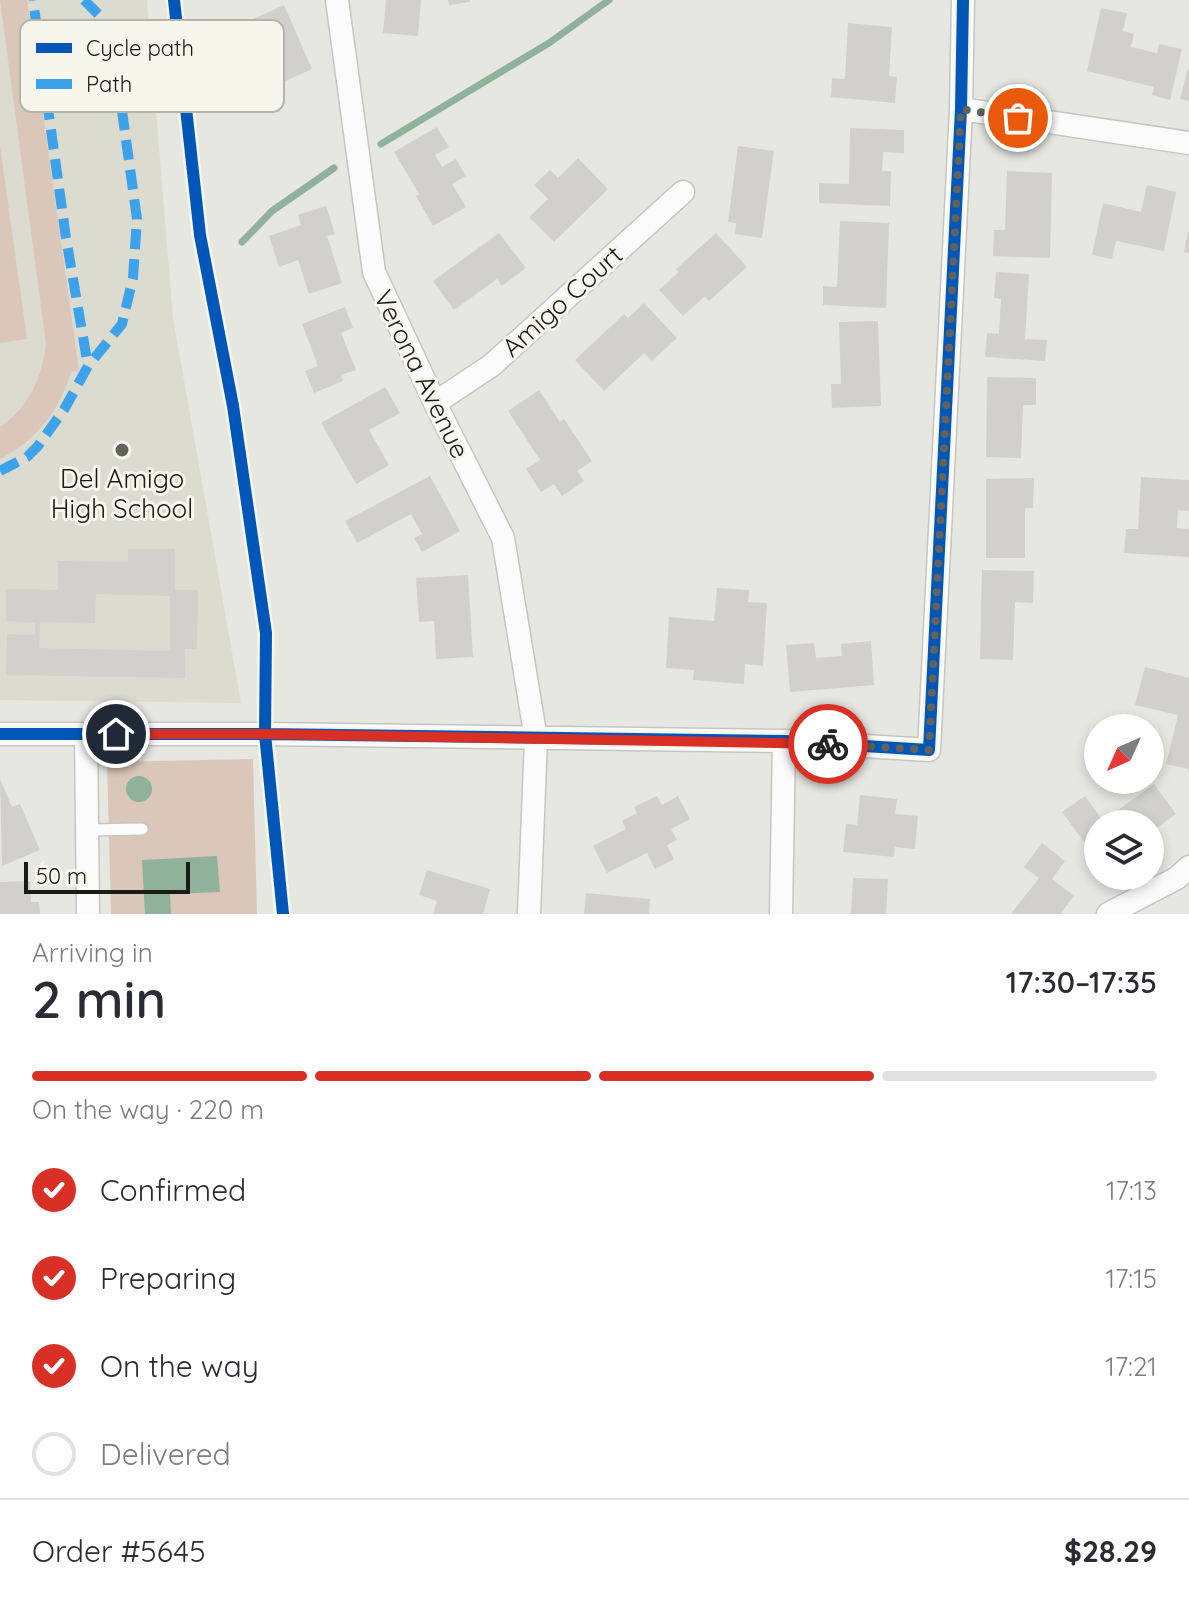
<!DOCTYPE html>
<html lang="en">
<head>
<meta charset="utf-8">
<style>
  body { margin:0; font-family:Quicksand,sans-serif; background:#f2f2f3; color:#2b2b33; height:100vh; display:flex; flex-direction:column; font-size:30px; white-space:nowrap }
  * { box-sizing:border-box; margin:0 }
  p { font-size:26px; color:#7c7c81 }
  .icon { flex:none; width:44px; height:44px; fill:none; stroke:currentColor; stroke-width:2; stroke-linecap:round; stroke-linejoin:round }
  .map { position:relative; height:914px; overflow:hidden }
  .details { display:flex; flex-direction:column; background:#fff; flex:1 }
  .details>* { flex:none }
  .needle { width:52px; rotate:225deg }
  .buttons { position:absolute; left:1084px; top:714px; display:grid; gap:16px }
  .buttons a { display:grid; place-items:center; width:80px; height:80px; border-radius:50%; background:#fff; box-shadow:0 4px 12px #0003; font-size:40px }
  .scale { position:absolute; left:24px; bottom:20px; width:166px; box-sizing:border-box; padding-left:8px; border:4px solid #1a1a17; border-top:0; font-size:22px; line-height:28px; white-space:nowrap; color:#1a1a17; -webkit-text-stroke:6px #f6f6ed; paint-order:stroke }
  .pin { position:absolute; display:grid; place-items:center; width:68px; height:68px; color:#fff; margin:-34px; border:4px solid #fff; border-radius:50%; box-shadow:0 2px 8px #0007 }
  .courier { position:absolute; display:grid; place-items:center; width:80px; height:80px; margin:-40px; border:6px solid #d93025; border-radius:50%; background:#fff; color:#222; box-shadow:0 2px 10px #0007 }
  .overview em { font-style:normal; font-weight:600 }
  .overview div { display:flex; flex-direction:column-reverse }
  .overview { display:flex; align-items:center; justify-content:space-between; height:136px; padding:0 32px }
  h1 { font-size:52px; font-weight:600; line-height:60px }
  .bar { display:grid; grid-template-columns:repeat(4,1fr); gap:12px 8px; align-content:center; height:96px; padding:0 32px }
  .bar i { height:10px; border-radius:6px; background:#e1e1e2 }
  .bar .on { background:#d93025 }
  .bar p { grid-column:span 4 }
  .line { display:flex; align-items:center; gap:20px; padding:0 32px; border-top:2px solid #e1e1e2 }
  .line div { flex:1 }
  ol { padding:0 32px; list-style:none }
  li { display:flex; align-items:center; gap:24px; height:88px }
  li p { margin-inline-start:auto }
  li .icon { padding:8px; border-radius:50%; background:#d93025; color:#fff; stroke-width:4 }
  li:last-child { color:#7c7c81 }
  li i { width:44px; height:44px; border:4px solid #e1e1e2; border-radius:50% }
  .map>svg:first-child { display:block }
</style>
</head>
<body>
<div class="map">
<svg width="1189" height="914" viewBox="0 0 1189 914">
  <rect width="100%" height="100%" fill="#e7e7e2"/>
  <path fill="#dcdbd0" d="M0 0H147L173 318 241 703 0 700Z"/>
  <path fill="#dbc7ba" d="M0 0H27L79 370 71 372C59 411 37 440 0 459V427C29 407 42 378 46 344Z
    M0 146 27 339 0 343Z
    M253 759 257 914H111L107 762Z"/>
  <path fill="#90b29b" d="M126 789a13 13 0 1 1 26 0a13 13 0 1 1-26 0Z
    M217 856 220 892 170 894 171 914H145L142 860Z"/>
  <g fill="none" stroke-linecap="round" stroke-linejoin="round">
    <path stroke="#90b29b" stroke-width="7" d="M381 144 549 43 609 0
      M242 242 272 211 334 168"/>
  </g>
  <path fill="#d1d0cc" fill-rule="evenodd" d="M386 0H421L418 36 383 33Z
    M448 0H470V2L449 5Z
    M284 5 312 69 250 97 240 75 272 61 253 19Z
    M1101 8 1127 13 1123 31 1134 34 1131 47 1157 53 1159 44 1182 49 1170 100 1152 95 1154 87 1087 71Z
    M848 23 892 27 889 76 897 77 895 103 831 97 832 78 845 79Z
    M1188 69 1189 70V101L1180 99Z
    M437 127 449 147 435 155 442 167 456 159 466 176 452 184 466 207 433 226 416 196 419 194 394 152Z
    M850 128 904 130V153L883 152 882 171H891L890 206 819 203V183L849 184Z
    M738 146 774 151 762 238 735 234 736 223 728 222Z
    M578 158 608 189 554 242 529 217 548 199 534 185 550 170 558 178Z
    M1007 171 1052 173 1050 258 993 256 994 230H1005Z
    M1147 185 1176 192 1164 251 1116 241 1112 259 1092 255 1103 203 1141 212Z
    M326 206 335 234 327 236 342 283 309 294 298 260 279 267 269 236 301 225 298 215Z
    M840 221 889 223 886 308 823 305V286L837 287Z
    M1188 232H1189V253L1184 252Z
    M499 233 526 268 502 286 497 279 454 310 433 281Z
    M716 233 747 267 709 301 705 296 683 316 659 290 679 272 676 269Z
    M996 272 1029 274 1025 339 1047 340 1045 361 985 357 987 333 999 334 1001 299 994 298Z
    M644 303 677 338 652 361 644 353 604 391 575 360 624 314 628 318Z
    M345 307 353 328 341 333 356 370 341 375 343 381 314 393 305 371 318 366 302 324Z
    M878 321 881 406 832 408 831 384H841L839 322Z
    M987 377 1036 378V405H1023L1021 458 986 457Z
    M385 387 400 413 369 430 389 465 356 484 321 423Z
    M539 390 560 422 564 419 592 461 577 471 584 481 562 496 554 484 541 492 526 469 540 460 508 411Z
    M430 476 460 531 422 552 414 538 422 534 411 514 357 543 345 521Z
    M1141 477 1189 480V511L1178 510 1177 528 1189 529V557L1124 553 1126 529H1138Z
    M1034 478 1033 508H1025V558H986V479Z
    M128 549H175V590H198L197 649H185V678L6 675 7 634 35 635V623L6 621V589L58 590V561L128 562ZM96 594 170 596V651L39 648 40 622 95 623Z
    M982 570 1034 571 1033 603 1015 602 1013 660 980 659Z
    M468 575 473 657 436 659 434 621 419 622 416 578Z
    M717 588 749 590 748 602 767 603 763 666 745 664 744 684 693 680 694 670 666 668 669 617 714 621Z
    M871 641 874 685 790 692 786 645 814 643 816 658 842 656 841 644Z
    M1145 667 1189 678V769L1166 764 1178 715 1135 705Z
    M0 779 12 807 20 804 40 850 2 866Z
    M1154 784 1176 814 1150 833V824H1098V861L1062 812 1085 796 1103 821Z
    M860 795 897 799 895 814 918 816 915 849 895 847 894 857 843 852 846 824 857 825Z
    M657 796 662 805 678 796 690 819 671 829 677 840 667 845 674 859 655 869 647 853 607 873 593 846 626 829 622 821 637 813 634 807Z
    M1042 843 1065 861 1052 879 1074 896 1060 914H1011L1039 878 1024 867Z
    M427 870 490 889 483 914H433L437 901 419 895Z
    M853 878 888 879 886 914H851Z
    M30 881 31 902H39L40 914H0V882Z
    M586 893 650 899 649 914H584Z"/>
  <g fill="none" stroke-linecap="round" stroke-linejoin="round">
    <g stroke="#c5c5c1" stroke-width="14">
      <path id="service" d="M87 830 142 829"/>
    </g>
    <g stroke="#c5c5c1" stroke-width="25">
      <path id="minor" d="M337 0 374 272 435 403 503 538 536 739 529 914
        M961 109 1189 143
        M435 403 492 365 683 192
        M0 734H265L784 741 929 750 961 109 963 0
        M86 734 88 914
        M781 914 784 741
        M1108 914 1177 878 1189 867"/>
    </g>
    <use href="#service" stroke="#fbfbfb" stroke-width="11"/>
    <use href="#minor" stroke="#fbfbfb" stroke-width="22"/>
    <path stroke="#3da2ea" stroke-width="10" stroke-dasharray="20 10" stroke-linecap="butt" d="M84 0 102 18 117 75 137 219 133 278 122 324 88 366
      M0 471 27 457 38 446 65 408 88 366 66 238 33 0"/>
    <g stroke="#f6f6ed" stroke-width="17">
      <path id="cycleway" d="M174 0 200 235 233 406 266 633 265 734 283 914
        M0 734H265L784 741 929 750 961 109 963 0"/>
    </g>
    <use href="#cycleway" stroke="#0057b8" stroke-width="12"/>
  </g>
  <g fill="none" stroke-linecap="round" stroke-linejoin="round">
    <path stroke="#62625e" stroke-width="8" stroke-dasharray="0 14.4" d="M828 744 929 750 961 109 1018 118"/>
    <path stroke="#d93025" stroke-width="10" d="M116 734H265L828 744"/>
  </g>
  <circle fill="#62625e" stroke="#f6f6ed" stroke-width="3" cx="122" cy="450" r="8"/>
  <g text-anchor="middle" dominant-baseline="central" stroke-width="6" stroke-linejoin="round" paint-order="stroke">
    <g font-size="26" fill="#1a1a17" stroke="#f6f6ed">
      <text transform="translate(562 301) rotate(-42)">Amigo Court</text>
      <text transform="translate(422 374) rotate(64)">Verona Avenue</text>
    </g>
    <g font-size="26" fill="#1a1a17" stroke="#f6f6ed">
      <text x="122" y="478">Del Amigo<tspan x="122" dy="30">High School</tspan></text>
    </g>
  </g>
  <rect x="20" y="20" width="264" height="92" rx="12" fill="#f6f6ed" stroke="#b4b4ad" stroke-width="2"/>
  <rect x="36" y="43" width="36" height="10" fill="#0057b8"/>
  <rect x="36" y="79" width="36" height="10" fill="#3da2ea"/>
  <g font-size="22" fill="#1a1a17">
    <text x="86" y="56">Cycle path</text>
    <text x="86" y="92">Path</text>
  </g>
</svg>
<div class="buttons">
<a><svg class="needle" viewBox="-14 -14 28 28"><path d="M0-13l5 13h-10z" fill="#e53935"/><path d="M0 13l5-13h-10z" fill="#7c7c81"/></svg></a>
<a><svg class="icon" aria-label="layers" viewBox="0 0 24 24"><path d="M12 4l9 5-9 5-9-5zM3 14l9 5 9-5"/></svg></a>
</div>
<div class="scale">50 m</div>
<div class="pin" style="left:1018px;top:118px;background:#ea580c"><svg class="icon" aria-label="bag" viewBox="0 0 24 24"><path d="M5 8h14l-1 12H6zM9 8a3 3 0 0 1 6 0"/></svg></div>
<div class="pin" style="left:116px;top:734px;background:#1f2937"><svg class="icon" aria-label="home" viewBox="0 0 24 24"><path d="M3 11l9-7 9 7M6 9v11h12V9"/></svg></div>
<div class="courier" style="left:828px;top:744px"><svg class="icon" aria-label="bike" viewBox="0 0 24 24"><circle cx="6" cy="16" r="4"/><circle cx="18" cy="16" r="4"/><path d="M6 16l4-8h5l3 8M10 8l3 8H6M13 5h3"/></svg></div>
</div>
<section class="details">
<div class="overview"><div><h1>2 min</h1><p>Arriving in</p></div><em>17:30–17:35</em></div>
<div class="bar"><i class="on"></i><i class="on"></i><i class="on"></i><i></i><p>On the way · 220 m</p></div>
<ol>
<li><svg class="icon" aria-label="check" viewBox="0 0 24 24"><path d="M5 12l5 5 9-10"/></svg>Confirmed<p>17:13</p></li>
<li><svg class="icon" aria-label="check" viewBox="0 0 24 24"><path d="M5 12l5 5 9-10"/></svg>Preparing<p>17:15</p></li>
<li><svg class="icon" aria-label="check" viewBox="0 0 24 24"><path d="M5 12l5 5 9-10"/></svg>On the way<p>17:21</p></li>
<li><i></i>Delivered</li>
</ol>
<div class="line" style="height:104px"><div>Order #5645</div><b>$28.29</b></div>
</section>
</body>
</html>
